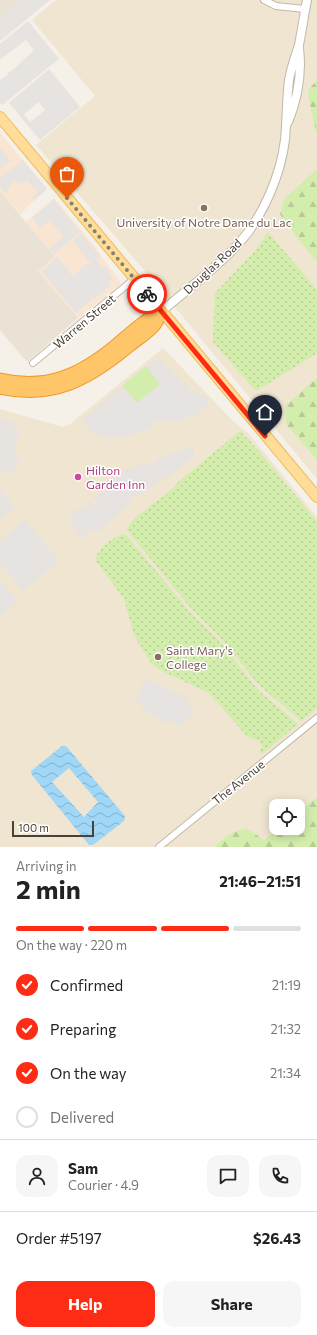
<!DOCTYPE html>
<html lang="en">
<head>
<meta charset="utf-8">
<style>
  body { margin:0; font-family:Commissioner,sans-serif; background:#f6f6f6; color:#222; height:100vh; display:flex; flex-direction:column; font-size:15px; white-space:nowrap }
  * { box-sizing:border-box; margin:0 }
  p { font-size:13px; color:#767676 }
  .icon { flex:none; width:22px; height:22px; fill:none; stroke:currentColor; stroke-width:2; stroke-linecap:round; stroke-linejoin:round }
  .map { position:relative; height:847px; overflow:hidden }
  .details { display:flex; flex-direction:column; background:#fff; flex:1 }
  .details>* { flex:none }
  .buttons { position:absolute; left:269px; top:799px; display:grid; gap:8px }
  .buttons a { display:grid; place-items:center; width:36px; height:36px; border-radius:8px; background:#fff; box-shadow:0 2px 10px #0003; font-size:20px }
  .scale { position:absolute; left:12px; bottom:10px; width:82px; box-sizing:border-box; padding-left:4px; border:2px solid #494136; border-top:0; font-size:11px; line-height:14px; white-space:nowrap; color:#494136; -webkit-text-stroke:3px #fff; paint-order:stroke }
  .pin { position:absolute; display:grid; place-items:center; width:34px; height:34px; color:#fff; margin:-41px -17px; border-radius:50% 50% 50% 0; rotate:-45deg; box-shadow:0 0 4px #0007 }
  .pin .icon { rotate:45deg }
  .courier { position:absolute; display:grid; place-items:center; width:40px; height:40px; margin:-20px; border:3px solid #ff2c15; border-radius:50%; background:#fff; color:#222; box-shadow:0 1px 5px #0007 }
  .overview em { font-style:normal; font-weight:700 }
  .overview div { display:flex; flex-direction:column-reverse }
  .overview { display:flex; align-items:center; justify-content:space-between; height:68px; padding:0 16px }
  h1 { font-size:26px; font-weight:700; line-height:30px }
  .bar { display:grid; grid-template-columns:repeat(4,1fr); gap:6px 4px; align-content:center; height:48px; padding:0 16px }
  .bar i { height:5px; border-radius:3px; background:#e0e0e0 }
  .bar .active { background:#ff2c15 }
  .bar p { grid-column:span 4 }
  .line { display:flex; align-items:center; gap:10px; padding:0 16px; border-top:1px solid #e0e0e0 }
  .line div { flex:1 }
  .round { display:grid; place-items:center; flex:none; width:42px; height:42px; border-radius:12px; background:#f6f6f6 }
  ol { padding:0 16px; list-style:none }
  li { display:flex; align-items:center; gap:12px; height:44px }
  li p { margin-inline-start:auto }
  li .icon { padding:4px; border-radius:50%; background:#ff2c15; color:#fff; stroke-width:4 }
  li:last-child { color:#767676 }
  li i { width:22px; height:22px; border:2px solid #e0e0e0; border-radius:50% }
  .button { display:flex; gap:8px; margin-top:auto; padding:8px 16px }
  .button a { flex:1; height:46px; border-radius:12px; background:#ff2c15; color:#fff; font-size:16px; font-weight:700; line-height:46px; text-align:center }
  .button a+a { background:#f6f6f6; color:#222 }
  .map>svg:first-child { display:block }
</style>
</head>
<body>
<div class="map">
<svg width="317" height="847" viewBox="0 0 317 847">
  <defs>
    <pattern id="grass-dots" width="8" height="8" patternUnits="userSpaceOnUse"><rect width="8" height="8" fill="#d3edad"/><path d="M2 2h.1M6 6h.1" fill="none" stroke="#b7cc95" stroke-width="1.8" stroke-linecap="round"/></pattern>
    <pattern id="forest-firs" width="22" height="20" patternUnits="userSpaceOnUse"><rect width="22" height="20" fill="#d3edad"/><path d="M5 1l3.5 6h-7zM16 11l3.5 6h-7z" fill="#b7cc95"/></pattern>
    <pattern id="water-waves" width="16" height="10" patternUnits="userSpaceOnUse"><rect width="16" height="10" fill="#a0d7f7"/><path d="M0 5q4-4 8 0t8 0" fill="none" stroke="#84b0c9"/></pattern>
  </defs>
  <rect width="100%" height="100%" fill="#f5f1e8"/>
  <path fill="#eae2d5" d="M0 0H22L0 18Z
    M0 191 55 257 38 271 78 318 27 362 0 330Z"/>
  <path fill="#f8e6d2" d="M0 133 47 189 20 214 0 191Z
    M54 198 92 243 120 282 119 286 78 318 38 271 55 257 26 222Z"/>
  <path fill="#efe5d1" d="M56 0H317V479L145 271 36 145 95 96 32 20Z
    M163 348 233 421 248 433 317 517V797L298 811V806H276V828H278L264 840 227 835 214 847H0V409L63 427 70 424Z"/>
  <path fill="url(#grass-dots)" d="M268 232 317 290V353L258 390 254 389 213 342 215 293 256 250Z
    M240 431 251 442 317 521V708L301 721 258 684 219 636 194 612 127 530C127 518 171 495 177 483Z
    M123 534 126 535 131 541 190 612 219 640 258 690 298 724 262 754 259 751 263 747 259 741 247 736 209 693 160 670 151 663 134 635 124 599 96 561C96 550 112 538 123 534Z"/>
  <path fill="url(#forest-firs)" d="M317 80V136L308 95 309 89Z
    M317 169V262L284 221 280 214 285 198Z
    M317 378V460L286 424 285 406Z
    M317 797V847H214L227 835 246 828 264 840 278 828H298V811Z"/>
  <path fill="#d3edad" d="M146 366 160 384 137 403 122 386Z"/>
  <path fill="#e6e3e0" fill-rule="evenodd" d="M22 0H50L0 41V18Z
    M28 21 59 59 2 105 0 102V80L8 75 7 73 14 69 34 50 26 40 0 60V44Z
    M49 69 80 107 40 140 9 103ZM39 102 45 110 30 122 24 114Z
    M0 148 10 160 0 169Z
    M23 160 47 189 34 200 32 197 38 192 27 180 22 184 13 181 6 194 0 187V177Z
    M54 200 80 232 54 254 49 249 63 237 50 220 40 228 32 218Z
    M81 234 100 256 96 259 101 266 100 269 106 266 113 279 109 281 111 284 94 299 91 295 92 299 76 313 42 272 57 257 75 279 76 278 74 275 88 263 90 266 92 265 73 241Z
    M159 357 192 391 208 398 207 406 204 409 199 408 200 413 170 423 167 419 153 423 154 428 120 439 118 435 105 439 97 433 92 435 83 419 122 386 137 403 160 384 146 366Z
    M0 418 17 424 16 428 20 436 16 441 14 447 16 455 20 462 10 473 0 470Z
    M190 445 194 450V456L164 480V473L155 486 129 499 131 503 96 533 92 529 82 539 70 524 74 521 71 518 73 511 81 509 91 501 95 505 98 503 94 498 112 483 110 479 115 474 149 462 152 466 156 460 184 450Z
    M0 489 15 507 0 519Z
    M26 520 59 561 23 591 0 563V541Z
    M0 580 18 601 0 616Z
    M146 678 189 699 187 703 195 713 178 727 172 719 169 724 142 710 144 706 135 701Z"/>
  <path fill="url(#water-waves)" fill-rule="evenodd" d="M62 746H66L125 816 124 821 93 845H89L32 775 31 771ZM69 768 98 802 84 817 52 782Z"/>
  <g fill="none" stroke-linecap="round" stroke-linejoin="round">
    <g stroke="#c2b8a9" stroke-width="8">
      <path id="minor" d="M264 0 276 6 305 9
        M33 363 134 279
        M159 847 317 718"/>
    </g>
    <g stroke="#c2b8a9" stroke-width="10">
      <path id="tertiary" d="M288 122C298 98 302 73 299 48
        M162 311C190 287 227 260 249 231 270 201 285 162 286 126 287 110 287 96 289 80 291 68 295 57 299 45 302 30 304 15 307 0"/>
    </g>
    <g stroke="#eebb5d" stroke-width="12">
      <path id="primary" d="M0 117 317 497"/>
    </g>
    <g stroke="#eb9b2c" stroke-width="13">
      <path id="motorway" d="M0 379C48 390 81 374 117 344 132 331 145 319 162 311
        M0 388C52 400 88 380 126 349 135 341 148 334 155 325 158 321 160 316 162 311"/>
    </g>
    <use href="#minor" stroke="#fff" stroke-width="6"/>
    <use href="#tertiary" stroke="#fff" stroke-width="8"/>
    <use href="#primary" stroke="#ffdc97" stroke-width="10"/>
    <use href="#motorway" stroke="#ffc569" stroke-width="11"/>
  </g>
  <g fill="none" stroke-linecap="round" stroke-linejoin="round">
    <path stroke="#857f74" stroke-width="4" stroke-dasharray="0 7.2" d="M67 198 147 294"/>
    <path stroke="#ff2c15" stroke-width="5" d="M147 294 265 436"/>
  </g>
  <g fill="#8d6e63" stroke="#fff" stroke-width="1.5">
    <circle cx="204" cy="208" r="4"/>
    <circle cx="158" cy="657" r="4"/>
  </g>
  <circle fill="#d1479c" stroke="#fff" stroke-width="1.5" cx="78" cy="477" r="4"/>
  <g text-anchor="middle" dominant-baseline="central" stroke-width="3" stroke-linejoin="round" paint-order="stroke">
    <g font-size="12" fill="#785e54" stroke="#fff">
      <text x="204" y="222">University of Notre Dame du Lac</text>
      <text x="166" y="650" text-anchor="start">Saint Mary's<tspan x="166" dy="14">College</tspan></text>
    </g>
    <g font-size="12" fill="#494136" stroke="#fff">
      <text transform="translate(212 266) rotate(-43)">Douglas Road</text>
      <text transform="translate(84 321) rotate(-40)">Warren Street</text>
      <text transform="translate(238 782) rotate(-39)">The Avenue</text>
    </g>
    <g font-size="12" fill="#b23c85" stroke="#fff" text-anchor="start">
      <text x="86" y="470">Hilton<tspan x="86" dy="14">Garden Inn</tspan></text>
    </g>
  </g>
</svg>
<div class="buttons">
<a><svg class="icon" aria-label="locate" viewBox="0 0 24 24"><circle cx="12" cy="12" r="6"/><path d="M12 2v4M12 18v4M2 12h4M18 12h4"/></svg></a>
</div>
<div class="scale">100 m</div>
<div class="pin" style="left:67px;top:198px;background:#ea580c"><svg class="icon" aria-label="bag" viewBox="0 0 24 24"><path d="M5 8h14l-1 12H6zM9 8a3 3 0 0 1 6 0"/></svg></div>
<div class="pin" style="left:265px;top:436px;background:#1f2937"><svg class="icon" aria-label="home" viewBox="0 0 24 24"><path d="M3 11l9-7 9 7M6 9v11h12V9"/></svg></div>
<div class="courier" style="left:147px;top:294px"><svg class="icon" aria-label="bike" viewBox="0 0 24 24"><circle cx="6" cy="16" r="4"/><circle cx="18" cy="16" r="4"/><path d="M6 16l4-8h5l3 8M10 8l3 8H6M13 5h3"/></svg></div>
</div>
<section class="details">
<div class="overview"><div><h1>2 min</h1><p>Arriving in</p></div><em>21:46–21:51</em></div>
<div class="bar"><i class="active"></i><i class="active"></i><i class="active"></i><i></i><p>On the way · 220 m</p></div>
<ol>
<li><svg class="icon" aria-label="check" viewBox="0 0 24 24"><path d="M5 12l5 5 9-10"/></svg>Confirmed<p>21:19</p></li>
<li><svg class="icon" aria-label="check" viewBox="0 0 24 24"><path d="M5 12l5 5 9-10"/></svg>Preparing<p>21:32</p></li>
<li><svg class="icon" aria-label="check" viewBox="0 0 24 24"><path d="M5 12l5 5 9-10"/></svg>On the way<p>21:34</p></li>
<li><i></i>Delivered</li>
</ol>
<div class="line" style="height:72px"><a class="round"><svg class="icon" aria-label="person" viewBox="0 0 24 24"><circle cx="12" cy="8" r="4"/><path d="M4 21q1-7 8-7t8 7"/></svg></a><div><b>Sam</b><p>Courier · 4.9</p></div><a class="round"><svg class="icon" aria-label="chat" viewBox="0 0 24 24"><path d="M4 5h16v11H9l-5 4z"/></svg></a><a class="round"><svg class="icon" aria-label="phone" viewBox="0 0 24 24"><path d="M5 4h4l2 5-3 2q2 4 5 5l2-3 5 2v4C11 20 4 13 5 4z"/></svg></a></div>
<div class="line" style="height:52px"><div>Order #5197</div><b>$26.43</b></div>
<div class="button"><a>Help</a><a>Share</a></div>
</section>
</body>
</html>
